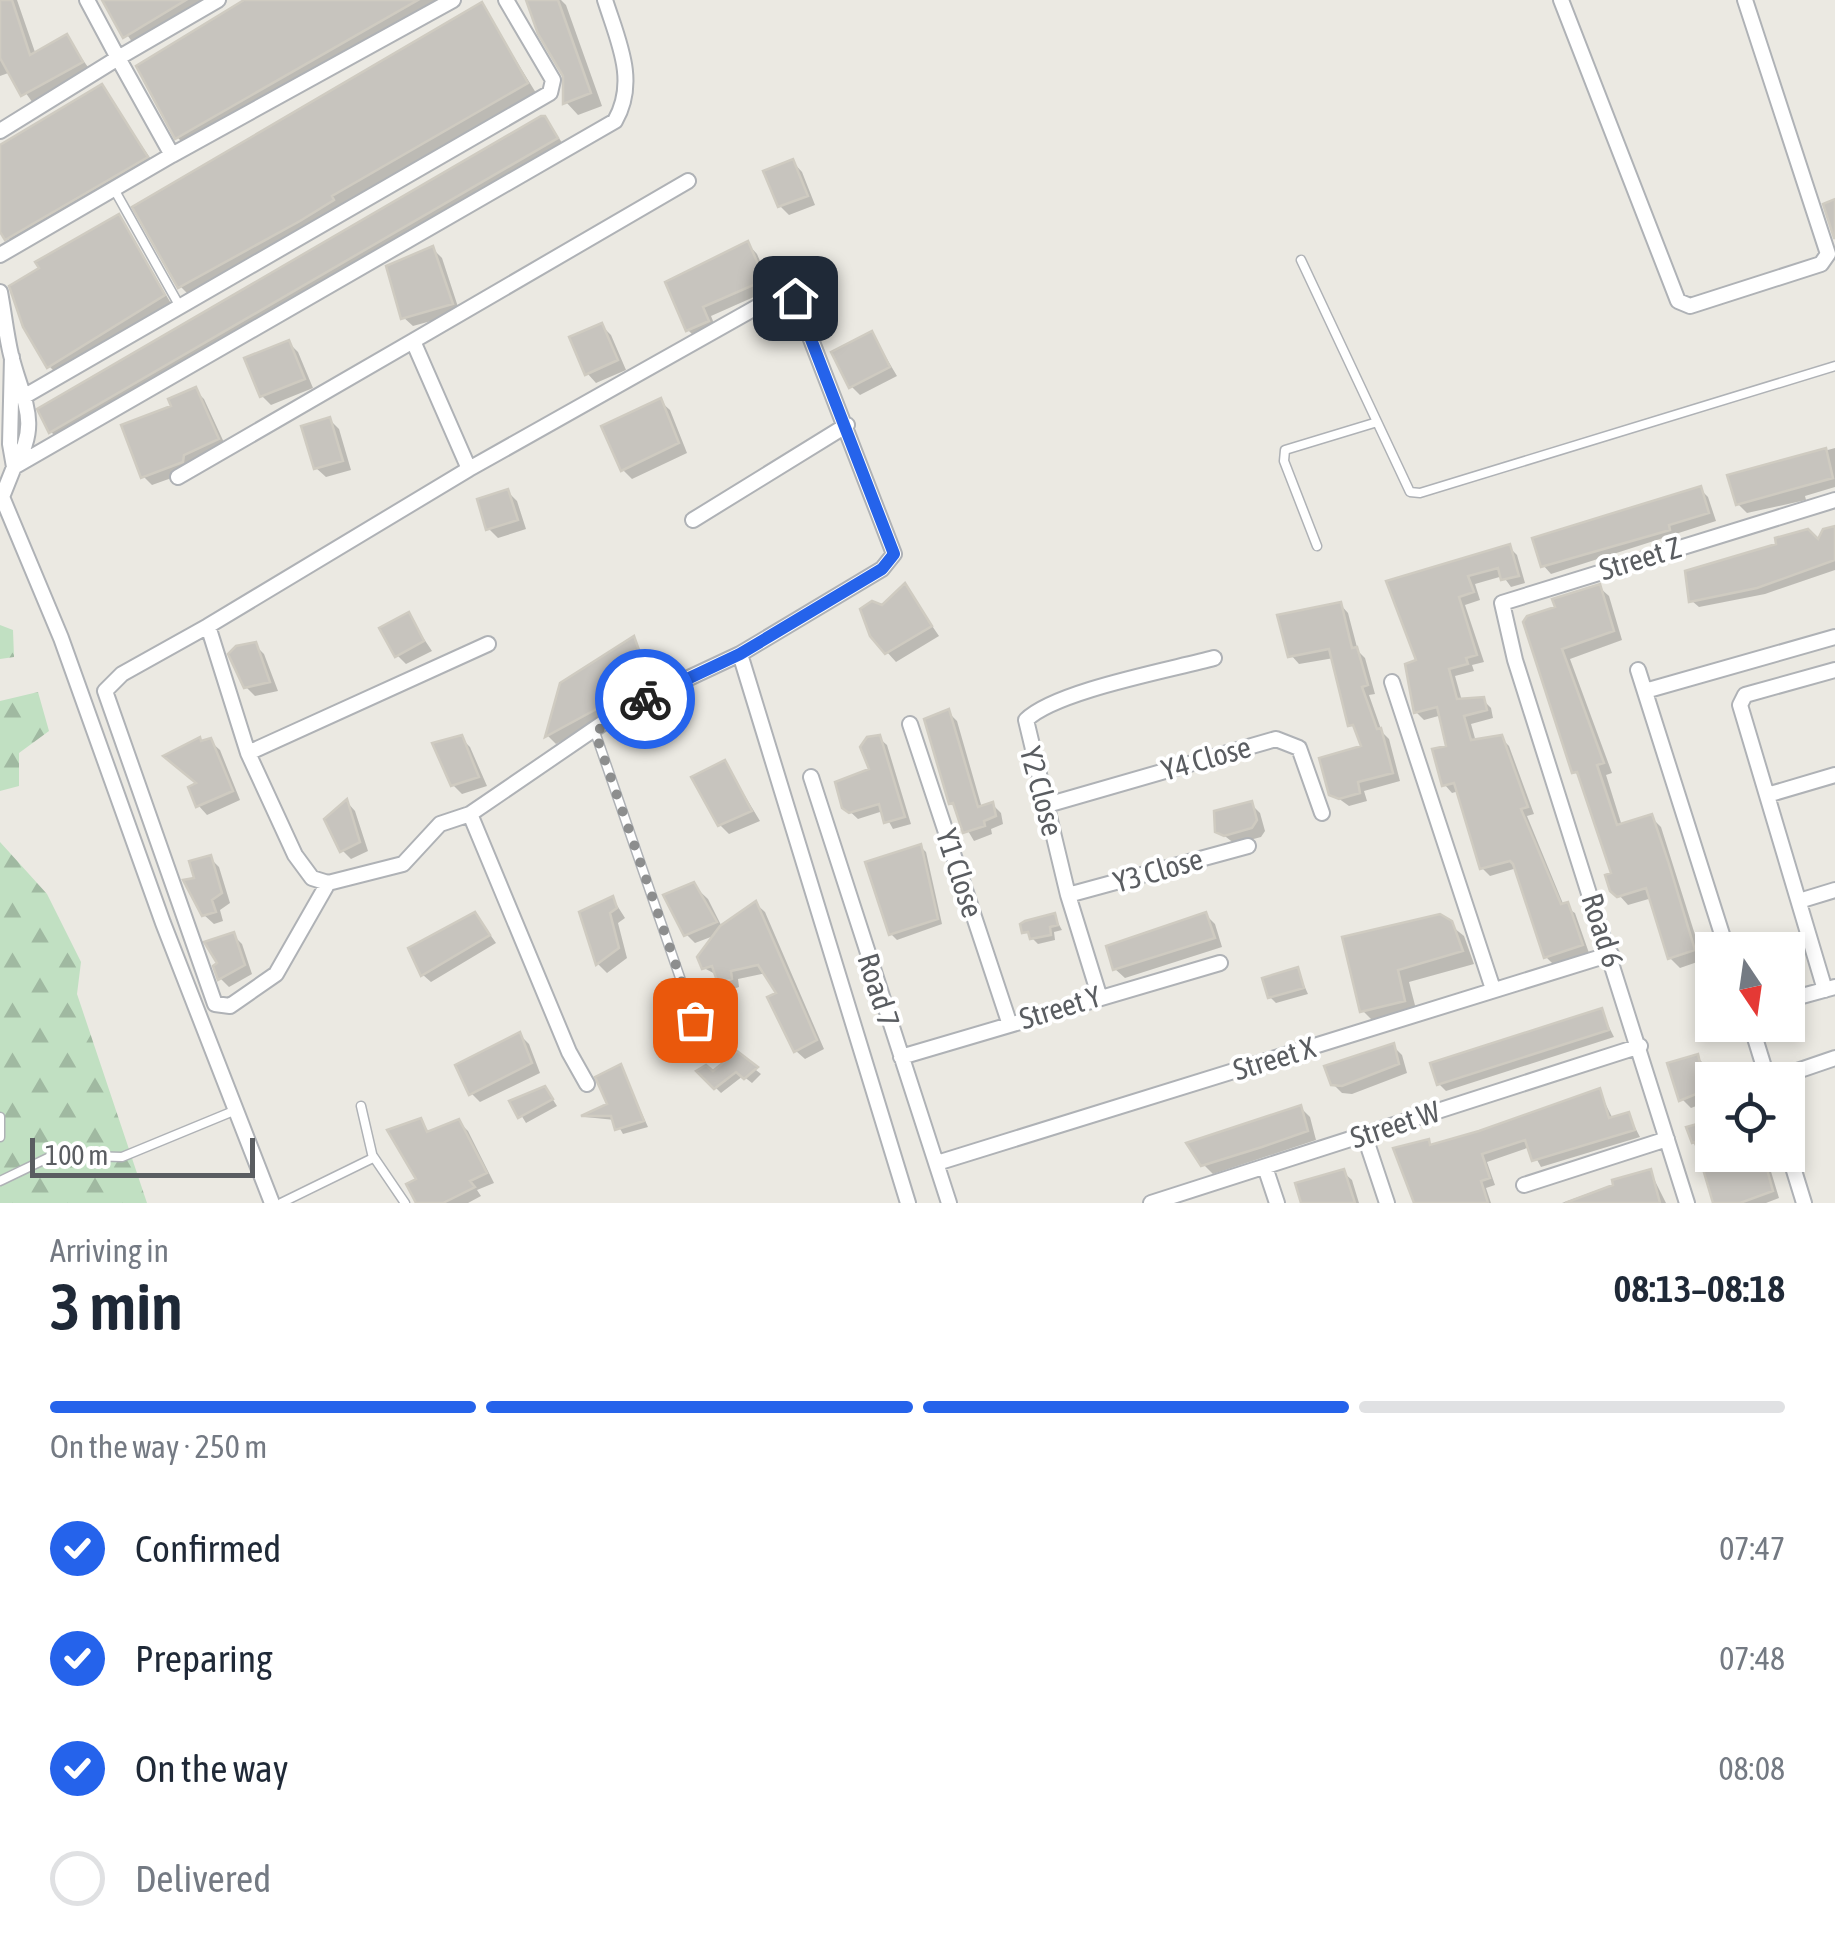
<!DOCTYPE html>
<html lang="en">
<head>
<meta charset="utf-8">
<style>
  body { margin:0; font-family:"Asap Condensed",sans-serif; background:#f2f2f3; color:#1f2937; height:100vh; display:flex; flex-direction:column; font-size:38px; white-space:nowrap }
  * { box-sizing:border-box; margin:0 }
  p { font-size:32px; color:#747a83 }
  .icon { flex:none; width:55px; height:55px; fill:none; stroke:currentColor; stroke-width:2; stroke-linecap:round; stroke-linejoin:round }
  .map { position:relative; height:1203px; overflow:hidden }
  .details { display:flex; flex-direction:column; background:#fff; flex:1 }
  .details>* { flex:none }
  .needle { width:65px; rotate:167deg }
  .fabs { position:absolute; left:1695px; top:932px; display:grid; gap:20px }
  .fabs a { display:grid; place-items:center; width:110px; height:110px; border-radius:0px; background:#fff; box-shadow:0 5px 15px #0003; font-size:50px }
  .scale { position:absolute; left:30px; bottom:25px; width:225px; box-sizing:border-box; padding-left:10px; border:5px solid #5a5d61; border-top:0; font-size:28px; line-height:35px; white-space:nowrap; color:#5a5d61; -webkit-text-stroke:8px #fff; paint-order:stroke }
  .pin { position:absolute; display:grid; place-items:center; width:85px; height:85px; color:#fff; margin:-42px; border-radius:20px; box-shadow:0 5px 15px #0006 }
  .courier { position:absolute; display:grid; place-items:center; width:100px; height:100px; margin:-50px; border:8px solid #2563eb; border-radius:50%; background:#fff; color:#222; box-shadow:0 2px 12px #0007 }
  .overview em { font-style:normal; font-weight:600 }
  .overview div { display:flex; flex-direction:column-reverse }
  .overview { display:flex; align-items:center; justify-content:space-between; height:170px; padding:0 50px }
  h1 { font-size:65px; font-weight:600; line-height:75px }
  .bar { display:grid; grid-template-columns:repeat(4,1fr); gap:15px 10px; align-content:center; height:120px; padding:0 50px }
  .bar i { height:12px; border-radius:8px; background:#e0e1e3 }
  .bar .current { background:#2563eb }
  .bar p { grid-column:span 4 }
  ol { padding:0 50px; list-style:none }
  li { display:flex; align-items:center; gap:30px; height:110px }
  li p { margin-inline-start:auto }
  li .icon { padding:10px; border-radius:50%; background:#2563eb; color:#fff; stroke-width:4 }
  li:last-child { color:#747a83 }
  li i { width:55px; height:55px; border:5px solid #e0e1e3; border-radius:50% }
  .map>svg:first-child { display:block }
</style>
</head>
<body>
<div class="map">
<svg width="1835" height="1203" viewBox="0 0 1835 1203">
  <defs>
    <pattern id="forest-firs" width="22" height="20" patternUnits="userSpaceOnUse" patternTransform="scale(2.5)"><rect width="22" height="20" fill="#c1e0c2"/><path d="M5 1l3.5 6h-7zM16 11l3.5 6h-7z" fill="#a0b9a1"/></pattern>
  </defs>
  <rect width="100%" height="100%" fill="#ebe9e2"/>
  <path fill="url(#forest-firs)" d="M0 625 13 630 14 657 0 659Z
    M38 692 49 731 19 753V786L0 791V701Z
    M0 842 47 894 81 962 77 994 147 1203H0Z"/>
  <path fill="#0003" d="M0 0H17L36 55 67 38 93 74 35 106 11 72 0 76Z
    M103 0H216L137 49Z
    M249 0H456L190 150 178 138 140 67Z
    M531 0H561L566 5 602 106 578 115 566 102 565 75Z
    M482 5 536 93 189 295 180 286Z
    M101 87 157 168 18 250 0 227V148Z
    M544 117 568 151 64 444 51 432Z
    M793 162 802 172 815 205 789 215 780 206Z
    M119 217 172 305 58 375 49 366Z
    M748 244 757 254 772 289 711 316 717 331 697 339 688 330 698 266Z
    M433 249 442 258 460 313 413 326 403 317Z
    M602 326 611 335 626 370 596 383 587 373Z
    M872 334 897 376 860 395 851 386Z
    M289 343 298 352 313 388 271 405 262 396Z
    M195 390 204 399 227 449 191 471 152 485 143 476 174 408Z
    M660 401 670 410 687 453 632 479 623 470Z
    M330 420 339 429 351 470 326 477 316 468Z
    M1835 448V487L1805 496 1806 500 1747 513 1738 504 1730 477Z
    M1700 489 1708 497 1716 521 1551 574 1543 565Z
    M508 492 517 501 526 529 498 538 489 529Z
    M1835 528V570L1765 594 1699 607 1692 601 1819 543Z
    M1509 547 1517 555 1525 583 1511 587 1503 576 1475 584 1480 600 1465 605 1484 662 1472 665 1474 671 1455 676 1462 701 1483 700 1491 708 1493 718 1471 724 1476 742 1501 738 1509 746 1534 814 1527 816 1564 906 1575 913 1589 953 1554 965 1546 957 1517 868 1490 876 1482 868 1459 791 1452 793 1445 785 1449 748 1442 715 1424 720 1416 712 1419 661 1389 583Z
    M905 586 939 636 896 662 887 652 883 607Z
    M1599 587 1609 596 1622 640 1570 659 1612 773 1606 775 1622 826 1651 817 1661 827 1703 960 1680 968 1670 958 1652 898 1628 905 1619 895 1583 780 1575 772 1558 609Z
    M1340 604 1348 613 1358 651 1365 658 1375 694 1369 695 1382 732 1389 739 1400 781 1364 791 1367 801 1349 806 1331 793 1365 748 1334 658 1299 664 1291 655Z
    M408 615 432 651 406 664 397 655Z
    M634 639 648 665 633 673 644 696 556 744 548 736 563 684Z
    M255 645 264 654 278 691 255 696 246 687Z
    M948 712 957 721 982 808 992 804 1001 813 1003 824 991 829 992 834 974 841 951 802Z
    M461 738 470 747 487 786 462 794 453 785Z
    M879 738 887 745 911 824 893 829 883 811 858 819 845 807 872 771Z
    M210 741 220 750 240 800 207 815 198 805 203 743Z
    M725 763 760 821 729 834 720 825Z
    M347 802 355 811 368 851 351 859 342 850Z
    M1251 804 1260 813 1265 831 1261 837 1235 844 1217 830Z
    M921 847 926 852 942 924 897 940 891 934Z
    M210 858 219 867 230 903 220 910 223 921 214 924 204 915 197 879Z
    M693 885 708 899 722 927 756 904 765 912 824 1049 805 1059 796 1051 779 994 766 973 738 979 739 987 728 991 717 975 704 968 716 935 695 943 686 934Z
    M613 899 625 918 618 923 627 958 607 973 598 964 582 913Z
    M1206 915 1215 924 1222 947 1125 978 1115 969Z
    M1054 916 1062 930 1054 932 1055 940 1038 944 1032 938Z
    M1439 916 1464 936 1474 964 1409 982 1417 1013 1375 1023 1362 1010Z
    M482 923 496 943 431 982 423 975Z
    M233 935 242 944 252 974 229 987 220 978Z
    M1297 970 1308 994 1276 1003 1270 997Z
    M1601 1011 1614 1037 1446 1091 1439 1084Z
    M520 1035 529 1044 540 1073 480 1102 471 1093Z
    M1393 1046 1402 1055 1407 1073 1352 1094 1342 1093 1333 1084Z
    M737 1055 761 1074 752 1083 743 1076 721 1093 700 1072 713 1074Z
    M1697 1057 1706 1066 1712 1100 1691 1108 1682 1099Z
    M621 1067 648 1127 623 1134 615 1120 585 1117 610 1105Z
    M1599 1091 1613 1119 1628 1114 1640 1137 1541 1167 1530 1147 1487 1162 1495 1185 1486 1188 1491 1203H1415L1396 1150 1428 1142 1433 1146Z
    M550 1095 557 1106 526 1123 513 1102Z
    M1301 1108 1310 1117 1316 1140 1213 1174 1203 1164Z
    M420 1121 430 1133 459 1122 468 1131 494 1183 477 1190 481 1196 468 1203H419L410 1185 419 1180Z
    M1712 1122V1155H1766L1779 1198 1766 1203H1716L1689 1129Z
    M1650 1171 1666 1203H1562Z
    M1343 1172 1352 1180 1359 1203H1304L1298 1184Z"/>
  <path fill="#c7c4be" stroke="#cfcbc1" stroke-width="2.5" d="M0 0H12L30 55 67 34 83 62 21 96 0 58Z
    M102 0H186L123 38Z
    M244 0H418L175 139 136 66Z
    M526 0H558L591 93 563 104V76L538 34Z
    M482 2 528 83 332 196 334 200 300 221 178 288 132 207Z
    M102 84 148 157 5 240 0 232V145Z
    M541 116H545L558 138 49 433 37 409Z
    M793 159 808 196 778 207 763 171Z
    M1835 199V238H1834L1823 204Z
    M119 214 165 295 47 368 23 327 9 286 39 268 35 262Z
    M748 241 765 280 703 307 709 321 686 331 665 282Z
    M433 246 453 304 401 319 386 266Z
    M602 323 618 360 585 375 569 337Z
    M872 331 890 367 849 388 831 352Z
    M289 340 305 379 260 397 244 358Z
    M196 387 219 439 184 455 183 462 141 478 121 425 171 406 168 399Z
    M661 398 679 443 621 471 601 426Z
    M330 417 343 461 314 469 301 426Z
    M1826 448 1833 478 1736 505 1727 475Z
    M1701 486 1709 513 1669 525 1670 530 1541 567 1532 538Z
    M508 489 518 520 486 530 477 499Z
    M1835 526V560L1757 588 1689 602 1685 571 1776 544 1775 538 1808 529 1818 539 1823 529Z
    M1510 544 1519 576 1501 580 1498 568 1468 576 1474 592 1459 597 1477 655 1466 658 1468 664 1449 669 1457 699 1484 697 1487 710 1464 716 1471 740 1502 735 1528 807 1521 809 1561 904 1568 902 1583 945 1544 958 1513 864 1510 861 1480 869 1454 783 1442 786 1432 749 1446 746 1437 707 1414 713 1405 664 1416 660 1386 581Z
    M905 583 932 626 885 654 870 636 860 609 872 601 882 605Z
    M1600 584 1614 631 1562 649 1604 763 1597 765 1617 825 1652 814 1668 861 1695 950 1668 959 1646 888 1617 897 1610 891 1605 875 1611 873 1577 772 1572 773 1523 622 1527 616 1555 607 1552 599Z
    M1341 602 1352 648 1357 647 1368 685 1362 687 1377 729 1381 728 1393 773 1358 782 1360 793 1339 799 1329 795 1319 758 1361 746 1353 725 1348 726 1329 649 1288 657 1277 615Z
    M409 612 424 641 395 657 379 628Z
    M634 636 641 656 626 664 637 687 545 737 560 683Z
    M256 642 270 682 244 688 228 654 236 646Z
    M949 709 978 807 993 802 996 816 984 821 985 826 963 833 953 803 949 804 924 719Z
    M462 735 479 777 451 786 432 743Z
    M880 735 905 817 884 823 879 804 849 813 842 808 835 782 869 769 860 747 867 737Z
    M200 737 201 741 211 738 233 791 196 807 188 787 196 783 163 756Z
    M725 760 752 811 718 826 691 777Z
    M347 799 360 842 340 852 324 819Z
    M1252 801 1257 820 1252 828 1224 836 1215 832 1214 811Z
    M921 844 938 919 889 935 865 862Z
    M211 855 222 893 212 900 216 912 202 916 183 880 194 878 189 861Z
    M694 882 717 922 684 936 663 895Z
    M613 896 617 908 610 913 619 948 596 965 579 912Z
    M756 901 817 1040 794 1052 767 997 776 993 758 965 731 971 732 979 718 984 712 966 702 969 697 957 720 926Z
    M475 912 490 935 421 976 408 948Z
    M1206 912 1215 938 1113 970 1106 946Z
    M1055 913 1058 925 1050 927 1051 935 1030 939 1028 932 1022 933 1020 924 1025 921Z
    M1440 914 1452 921 1463 951 1398 970 1405 1001 1360 1012 1342 937Z
    M234 932 245 965 218 980 213 966 217 963 204 942Z
    M1298 967 1304 988 1268 998 1262 978Z
    M1602 1008 1609 1030 1437 1085 1430 1063Z
    M520 1032 532 1063 469 1095 455 1065Z
    M1394 1043 1399 1064 1342 1086 1331 1085 1324 1066Z
    M737 1051 758 1067 744 1079 736 1072 714 1089 696 1071 706 1065 713 1071Z
    M1698 1054 1706 1090 1679 1101 1667 1063Z
    M621 1064 644 1121 615 1130 611 1116H581L607 1104 595 1077Z
    M545 1086 553 1099 518 1118 509 1101Z
    M1600 1088 1609 1118 1629 1112 1635 1130 1532 1161 1525 1140 1482 1154 1490 1178 1481 1181 1488 1203H1414L1393 1148 1429 1139 1430 1145 1479 1131Z
    M1301 1105 1308 1131 1262 1147 1201 1166 1186 1143Z
    M421 1118 427 1132 459 1119 487 1173 470 1181 475 1187 443 1203H416L406 1184 416 1179 387 1130Z
    M1712 1120V1155H1763L1773 1191 1740 1203H1713L1695 1142 1692 1143 1686 1127Z
    M1344 1169 1355 1203H1301L1295 1183Z
    M1651 1169 1660 1203H1565L1613 1185 1612 1180Z"/>
  <g fill="none" stroke-linecap="round" stroke-linejoin="round">
    <g stroke="#afb2b6" stroke-width="11">
      <path id="lane" d="M114 189 179 305
        M1301 260 1410 492 1420 493 1835 366
        M1317 546 1284 461 1285 450 1374 423
        M595 732 695 1021
        M0 1117V1137
        M373 1156 405 1203
        M0 1181 54 1155 122 1157 236 1110
        M281 1203 373 1158 361 1106"/>
    </g>
    <g stroke="#afb2b6" stroke-width="18">
      <path id="street" d="M1561 0 1678 301 1690 306 1821 264 1828 254 1745 0
        M0 131 118 58 87 0
        M172 155 453 0
        M0 255 172 155 118 58 218 0
        M0 292C4 313 6 334 11 355 22 400 42 423 14 467L10 444 12 357
        M413 341 688 181
        M25 396 550 93 553 80 506 0
        M178 477 413 341 469 469
        M693 520 847 425
        M208 626 122 674 105 691 215 1004 230 1006 276 974 328 883
        M740 654 882 569 894 554 795 298 780 294 469 469 208 626 248 753 295 855 312 878 328 883 403 864 440 824 470 814 625 708 740 654 908 1203
        M1638 670 1727 950
        M1392 682 1493 989
        M1645 691 1835 637
        M910 724 1009 1022
        M248 753 488 644
        M811 777 949 1203
        M1767 795 1835 775
        M1047 805 1276 739 1299 748 1322 813
        M470 814 569 1052 587 1084
        M1068 895 1248 846
        M1799 901 1835 890
        M1825 990 1740 705 1745 695 1835 670
        M1099 995 1068 895 1026 720C1055 691 1170 670 1214 658
        M1802 996 1835 987
        M1751 1025 1768 1080
        M901 1057 1220 963
        M1771 1080 1835 1058
        M1364 1134 1387 1203
        M1788 1151 1804 1203
        M937 1163 1611 954
        M1265 1167 1277 1203
        M1524 1185 1667 1139
        M272 1203 163 923 61 638 2 497 14 467 615 121C638 81 618 41 605 0
        M1151 1203 1640 1046
        M1687 1203 1515 660 1502 603 1835 500"/>
    </g>
    <use href="#lane" stroke="#fff" stroke-width="8"/>
    <use href="#street" stroke="#fff" stroke-width="14"/>
  </g>
  <g fill="none" stroke-linecap="round" stroke-linejoin="round">
    <path stroke="#8d8e8e" stroke-width="10" stroke-dasharray="0 18" d="M645 699 595 732 695 1020"/>
    <path stroke="#2563eb" stroke-width="12" d="M645 699 740 654 882 569 894 554 795 298"/>
  </g>
  <g text-anchor="middle" dominant-baseline="central" stroke-width="8" stroke-linejoin="round" paint-order="stroke">
    <g font-size="30" fill="#5a5d61" stroke="#fff">
      <text transform="translate(1640 558) rotate(-17)">Street Z</text>
      <text transform="translate(1206 758) rotate(-16)">Y4 Close</text>
      <text transform="translate(1042 791) rotate(75)">Y2 Close</text>
      <text transform="translate(1158 870) rotate(-16)">Y3 Close</text>
      <text transform="translate(960 873) rotate(72)">Y1 Close</text>
      <text transform="translate(1603 930) rotate(72)">Road 6</text>
      <text transform="translate(879 990) rotate(72)">Road 7</text>
      <text transform="translate(1060 1007) rotate(-17)">Street Y</text>
      <text transform="translate(1274 1058) rotate(-17)">Street X</text>
      <text transform="translate(1395 1124) rotate(-18)">Street W</text>
    </g>
  </g>
</svg>
<div class="fabs">
<a><svg class="needle" viewBox="-14 -14 28 28"><path d="M0-13l5 13h-10z" fill="#e53935"/><path d="M0 13l5-13h-10z" fill="#747a83"/></svg></a>
<a><svg class="icon" aria-label="locate" viewBox="0 0 24 24"><circle cx="12" cy="12" r="6"/><path d="M12 2v4M12 18v4M2 12h4M18 12h4"/></svg></a>
</div>
<div class="scale">100 m</div>
<div class="pin" style="left:695px;top:1020px;background:#ea580c"><svg class="icon" aria-label="bag" viewBox="0 0 24 24"><path d="M5 8h14l-1 12H6zM9 8a3 3 0 0 1 6 0"/></svg></div>
<div class="pin" style="left:795px;top:298px;background:#1f2937"><svg class="icon" aria-label="home" viewBox="0 0 24 24"><path d="M3 11l9-7 9 7M6 9v11h12V9"/></svg></div>
<div class="courier" style="left:645px;top:699px"><svg class="icon" aria-label="bike" viewBox="0 0 24 24"><circle cx="6" cy="16" r="4"/><circle cx="18" cy="16" r="4"/><path d="M6 16l4-8h5l3 8M10 8l3 8H6M13 5h3"/></svg></div>
</div>
<section class="details">
<div class="overview"><div><h1>3 min</h1><p>Arriving in</p></div><em>08:13–08:18</em></div>
<div class="bar"><i class="current"></i><i class="current"></i><i class="current"></i><i></i><p>On the way · 250 m</p></div>
<ol>
<li><svg class="icon" aria-label="check" viewBox="0 0 24 24"><path d="M5 12l5 5 9-10"/></svg>Confirmed<p>07:47</p></li>
<li><svg class="icon" aria-label="check" viewBox="0 0 24 24"><path d="M5 12l5 5 9-10"/></svg>Preparing<p>07:48</p></li>
<li><svg class="icon" aria-label="check" viewBox="0 0 24 24"><path d="M5 12l5 5 9-10"/></svg>On the way<p>08:08</p></li>
<li><i></i>Delivered</li>
</ol>
</section>
</body>
</html>
